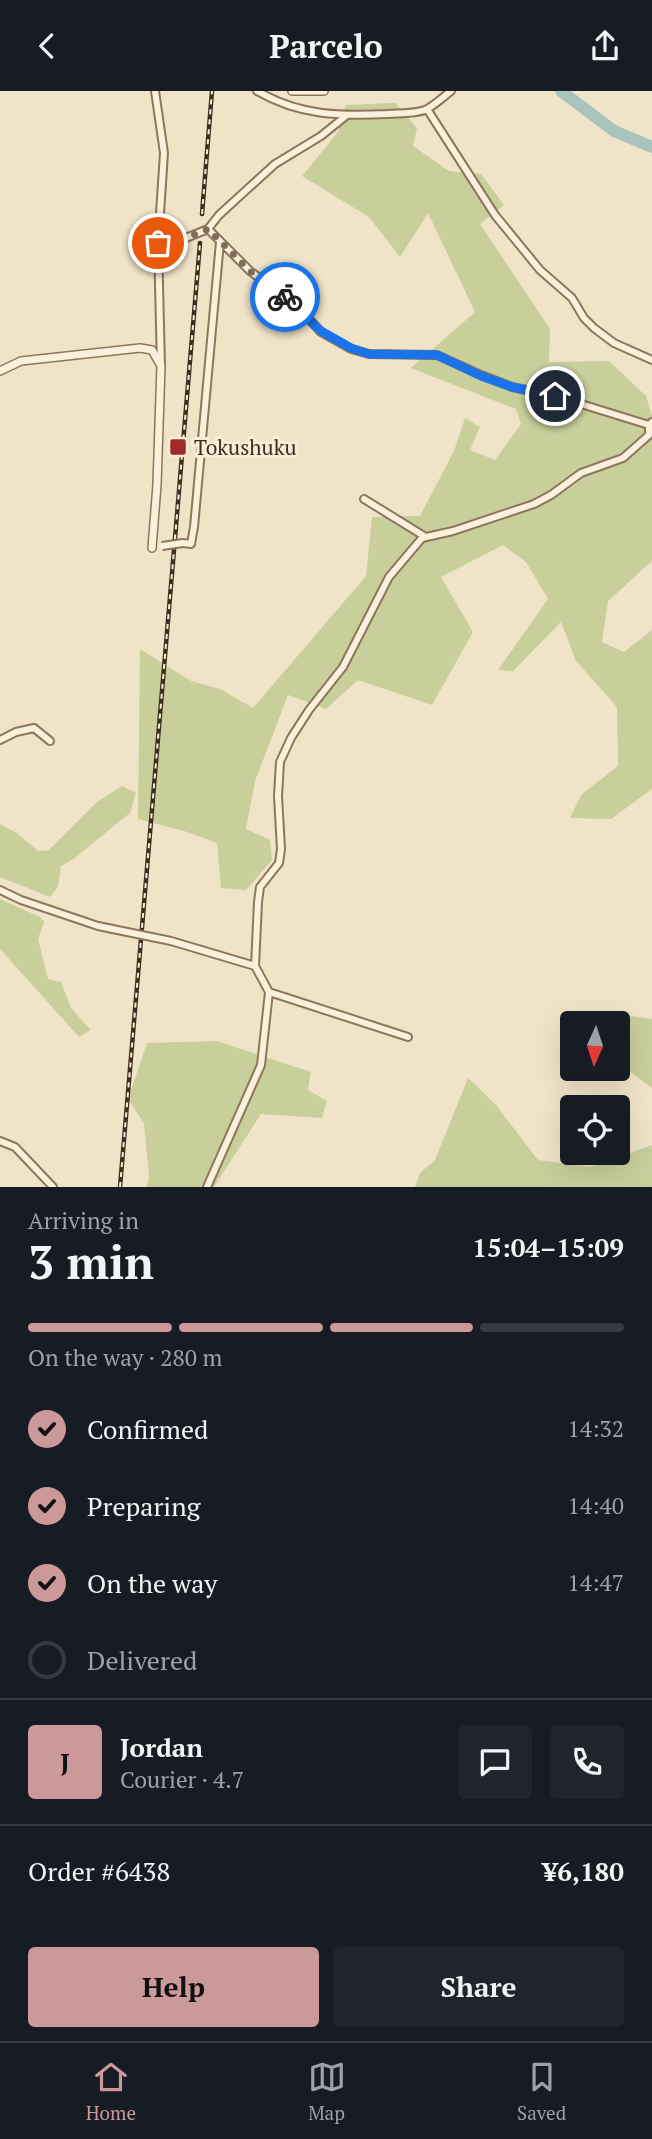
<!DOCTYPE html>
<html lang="en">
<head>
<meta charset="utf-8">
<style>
  body { margin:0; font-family:"PT Serif",serif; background:#20242c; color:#f1f3f6; height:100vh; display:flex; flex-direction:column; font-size:26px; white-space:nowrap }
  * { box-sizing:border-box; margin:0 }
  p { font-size:23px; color:#9ea1a6 }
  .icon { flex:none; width:38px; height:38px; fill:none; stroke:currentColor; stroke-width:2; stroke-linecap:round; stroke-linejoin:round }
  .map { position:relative; height:1096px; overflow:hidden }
  .details { display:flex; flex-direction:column; background:#171b24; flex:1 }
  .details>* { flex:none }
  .needle { width:46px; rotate:183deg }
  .tools { position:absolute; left:560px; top:920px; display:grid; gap:14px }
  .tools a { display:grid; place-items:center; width:70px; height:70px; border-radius:7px; background:#171b24; box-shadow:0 7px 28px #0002; font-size:35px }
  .pin { position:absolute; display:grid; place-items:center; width:60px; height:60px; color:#fff; margin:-30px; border:4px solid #fff; border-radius:50%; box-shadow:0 2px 7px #0007 }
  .courier { position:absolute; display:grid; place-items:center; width:70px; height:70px; margin:-35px; border:5px solid #1a73e8; border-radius:50%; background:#fff; color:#222; box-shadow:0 2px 9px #0007 }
  .head em { font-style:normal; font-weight:700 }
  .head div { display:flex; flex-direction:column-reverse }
  .head { display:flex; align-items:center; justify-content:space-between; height:119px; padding:0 28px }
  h1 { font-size:46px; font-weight:700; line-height:52px }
  .bar { display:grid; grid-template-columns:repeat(4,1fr); gap:10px 7px; align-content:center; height:84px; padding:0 28px }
  .bar i { height:9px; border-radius:5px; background:#363941 }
  .bar .current { background:#cc999b }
  .bar p { grid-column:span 4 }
  .line { display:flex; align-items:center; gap:18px; padding:0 28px; border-top:2px solid #363941 }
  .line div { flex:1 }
  .round { display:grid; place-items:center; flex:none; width:74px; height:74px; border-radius:7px; background:#20242c }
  ol { padding:0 28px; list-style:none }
  li { display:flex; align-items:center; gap:21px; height:77px }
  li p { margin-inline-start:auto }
  li .icon { padding:7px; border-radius:50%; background:#cc999b; color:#111; stroke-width:4 }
  li:last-child { color:#9ea1a6 }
  li i { width:38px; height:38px; border:4px solid #363941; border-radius:50% }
  .primary-button { display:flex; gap:14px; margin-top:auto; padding:14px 28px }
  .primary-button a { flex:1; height:80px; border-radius:7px; background:#cc999b; color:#111; font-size:28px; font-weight:700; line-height:80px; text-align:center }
  .primary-button a+a { background:#20242c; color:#f1f3f6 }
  header { display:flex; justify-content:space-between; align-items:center; height:91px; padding:0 28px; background:#171b24; font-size:32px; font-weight:700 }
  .dock { display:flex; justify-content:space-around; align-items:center; height:98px; border-top:2px solid #363941; background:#171b24; font-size:19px; color:#9ea1a6 }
  .dock a { display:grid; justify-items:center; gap:4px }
  .dock .current { color:#cc999b }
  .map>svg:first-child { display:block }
</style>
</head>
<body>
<header><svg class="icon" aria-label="back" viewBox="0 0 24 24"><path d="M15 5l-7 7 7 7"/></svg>Parcelo<svg class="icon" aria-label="share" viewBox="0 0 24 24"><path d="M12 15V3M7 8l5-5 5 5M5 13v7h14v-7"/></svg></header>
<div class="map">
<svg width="652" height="1096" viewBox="0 0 652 1096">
  <rect width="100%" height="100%" fill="#f0e4c8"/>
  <path fill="#c9cf9b" d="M395 12 417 37 413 55 449 80 481 83 504 114 480 133 550 238 549 271 609 270 646 305 652 325V470L608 510 602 551 624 561 652 539V698L611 728 570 727 581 704 618 675 617 616 576 570 561 531 513 580 498 579 548 508 526 471 503 454 441 486 473 541 432 614 358 589 326 618 288 604 255 690 246 738 270 749 272 769 246 799 221 797 217 752 184 740 138 728 140 558 191 590 220 598 253 617 366 485 372 426 420 425 454 360 465 327 480 336 470 359 495 369 521 333 516 318 411 277 475 221 428 122 400 166 369 126 302 85 338 41 346 14Z
    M122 695 136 702 130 722 72 769 61 775 58 796 50 806 0 786V733L17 742 38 760 49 759 97 711Z
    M0 808 40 826 44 831 38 848 48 888 61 891 71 917 91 939 79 946 0 858Z
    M602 921 652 928V997L618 972V933H601Z
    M217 950 311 981 308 999 327 1010 322 1027 261 1023 214 1096H147L149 1085 144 1032 128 1008 147 952Z
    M468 987 496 1014 538 1069 590 1076 652 1054V1096H415L420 1082 435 1069Z"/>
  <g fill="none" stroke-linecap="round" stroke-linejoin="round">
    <path stroke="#a9c4bc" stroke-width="12" d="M561 0 614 40 652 56"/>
    <g stroke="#8d765c" stroke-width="10">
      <path id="minor" d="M155 0 164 62 158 152 161 275
        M257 0C300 25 339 25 387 23 400 22 413 23 425 19 434 15 443 6 451 0
        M427 18 495 124 540 179 572 207 584 227 594 237 614 252 652 269
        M208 138 250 180 297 215 321 241 351 258 369 263 437 264 481 284 512 296 555 305 649 334
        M158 152 181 149 208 138 219 124 275 73 321 45 347 24
        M364 408 424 445
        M183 452 191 453 194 436 220 151
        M0 649 16 641 34 637 50 650
        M0 799 21 809 98 835
        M171 850 255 875
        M269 901 408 946
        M0 1050 15 1056 53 1096
        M207 1096 261 974 269 901 255 875 258 811 260 796 279 772 281 758 278 705 280 671 291 647 309 619 343 576 389 486 422 447 453 440 534 413 551 404 581 382 623 367 649 344V334L652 331"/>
    </g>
    <g stroke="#8d765c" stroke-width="10">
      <path id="tertiary" d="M292 0H324
        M0 280 21 270 140 257 152 259 161 275 157 394 152 457"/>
    </g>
    <use href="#minor" stroke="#faf1dc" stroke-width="6"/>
    <use href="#tertiary" stroke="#faf1dc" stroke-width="7"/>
    <g stroke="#3d2e20" stroke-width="4.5">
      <path id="rail" d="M202 123 212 0
        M120 1096 200 152"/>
    </g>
    <use href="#rail" stroke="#f7eed8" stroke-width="2" stroke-dasharray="5" stroke-linecap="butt"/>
    <g stroke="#8d765c" stroke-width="10" stroke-linecap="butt">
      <path id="minor-bridge" d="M162 455 183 452
        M98 835 171 850"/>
    </g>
    <use href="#minor-bridge" stroke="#faf1dc" stroke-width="6"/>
  </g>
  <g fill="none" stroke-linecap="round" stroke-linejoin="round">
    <path stroke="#7c6e5b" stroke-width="7" stroke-dasharray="0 12.6" d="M158 152 181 149 208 138 250 180 285 206"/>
    <path stroke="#1a73e8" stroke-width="9" d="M285 206 321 240 351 257 369 263 437 264 481 285 512 296 555 305"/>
  </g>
  <rect fill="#9e2a2b" stroke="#f7eed8" stroke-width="2.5" x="169" y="347" width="18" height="18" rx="3.5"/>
  <g text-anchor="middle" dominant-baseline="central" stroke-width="6" stroke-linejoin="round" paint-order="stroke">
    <g font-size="21" fill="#3d2e20" stroke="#f7eed8" text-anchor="start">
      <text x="194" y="356">Tokushuku</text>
    </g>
  </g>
</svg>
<div class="tools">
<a><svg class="needle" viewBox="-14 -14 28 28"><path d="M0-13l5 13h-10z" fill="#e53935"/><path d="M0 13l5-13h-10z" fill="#9ea1a6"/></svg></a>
<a><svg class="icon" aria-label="locate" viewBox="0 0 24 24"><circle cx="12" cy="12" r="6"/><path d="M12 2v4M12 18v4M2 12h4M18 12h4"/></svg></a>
</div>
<div class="pin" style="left:158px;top:152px;background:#ea580c"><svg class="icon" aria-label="bag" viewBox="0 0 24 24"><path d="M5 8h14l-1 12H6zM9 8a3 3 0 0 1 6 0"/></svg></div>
<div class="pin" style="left:555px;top:305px;background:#1f2937"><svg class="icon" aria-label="home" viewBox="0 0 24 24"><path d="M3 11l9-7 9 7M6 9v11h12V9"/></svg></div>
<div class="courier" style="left:285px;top:206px"><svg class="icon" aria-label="bike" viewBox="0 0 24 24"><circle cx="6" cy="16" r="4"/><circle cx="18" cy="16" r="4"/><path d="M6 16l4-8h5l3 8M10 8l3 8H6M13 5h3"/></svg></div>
</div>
<section class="details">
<div class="head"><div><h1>3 min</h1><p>Arriving in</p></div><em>15:04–15:09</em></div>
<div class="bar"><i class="current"></i><i class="current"></i><i class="current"></i><i></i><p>On the way · 280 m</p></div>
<ol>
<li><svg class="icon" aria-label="check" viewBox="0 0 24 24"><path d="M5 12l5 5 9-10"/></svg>Confirmed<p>14:32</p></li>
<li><svg class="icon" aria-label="check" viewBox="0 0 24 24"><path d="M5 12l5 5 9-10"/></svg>Preparing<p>14:40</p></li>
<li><svg class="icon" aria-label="check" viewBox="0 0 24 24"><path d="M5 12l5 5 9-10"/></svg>On the way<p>14:47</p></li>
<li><i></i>Delivered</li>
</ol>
<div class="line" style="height:126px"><b class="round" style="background:#cc999b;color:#111">J</b><div><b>Jordan</b><p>Courier · 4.7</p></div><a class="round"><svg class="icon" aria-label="chat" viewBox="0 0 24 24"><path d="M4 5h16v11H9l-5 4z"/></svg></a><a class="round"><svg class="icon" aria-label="phone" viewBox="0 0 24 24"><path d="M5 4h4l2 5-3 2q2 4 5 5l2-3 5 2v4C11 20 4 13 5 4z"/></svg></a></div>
<div class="line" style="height:91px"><div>Order #6438</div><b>¥6,180</b></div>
<div class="primary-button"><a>Help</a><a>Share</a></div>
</section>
<nav class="dock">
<a class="current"><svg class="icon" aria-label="home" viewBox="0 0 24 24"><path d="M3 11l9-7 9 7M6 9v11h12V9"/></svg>Home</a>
<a><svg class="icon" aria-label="map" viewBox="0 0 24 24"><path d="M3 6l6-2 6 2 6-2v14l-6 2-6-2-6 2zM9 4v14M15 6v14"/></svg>Map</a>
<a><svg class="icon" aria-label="saved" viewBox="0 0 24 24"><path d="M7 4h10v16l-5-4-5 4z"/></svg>Saved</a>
</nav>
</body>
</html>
